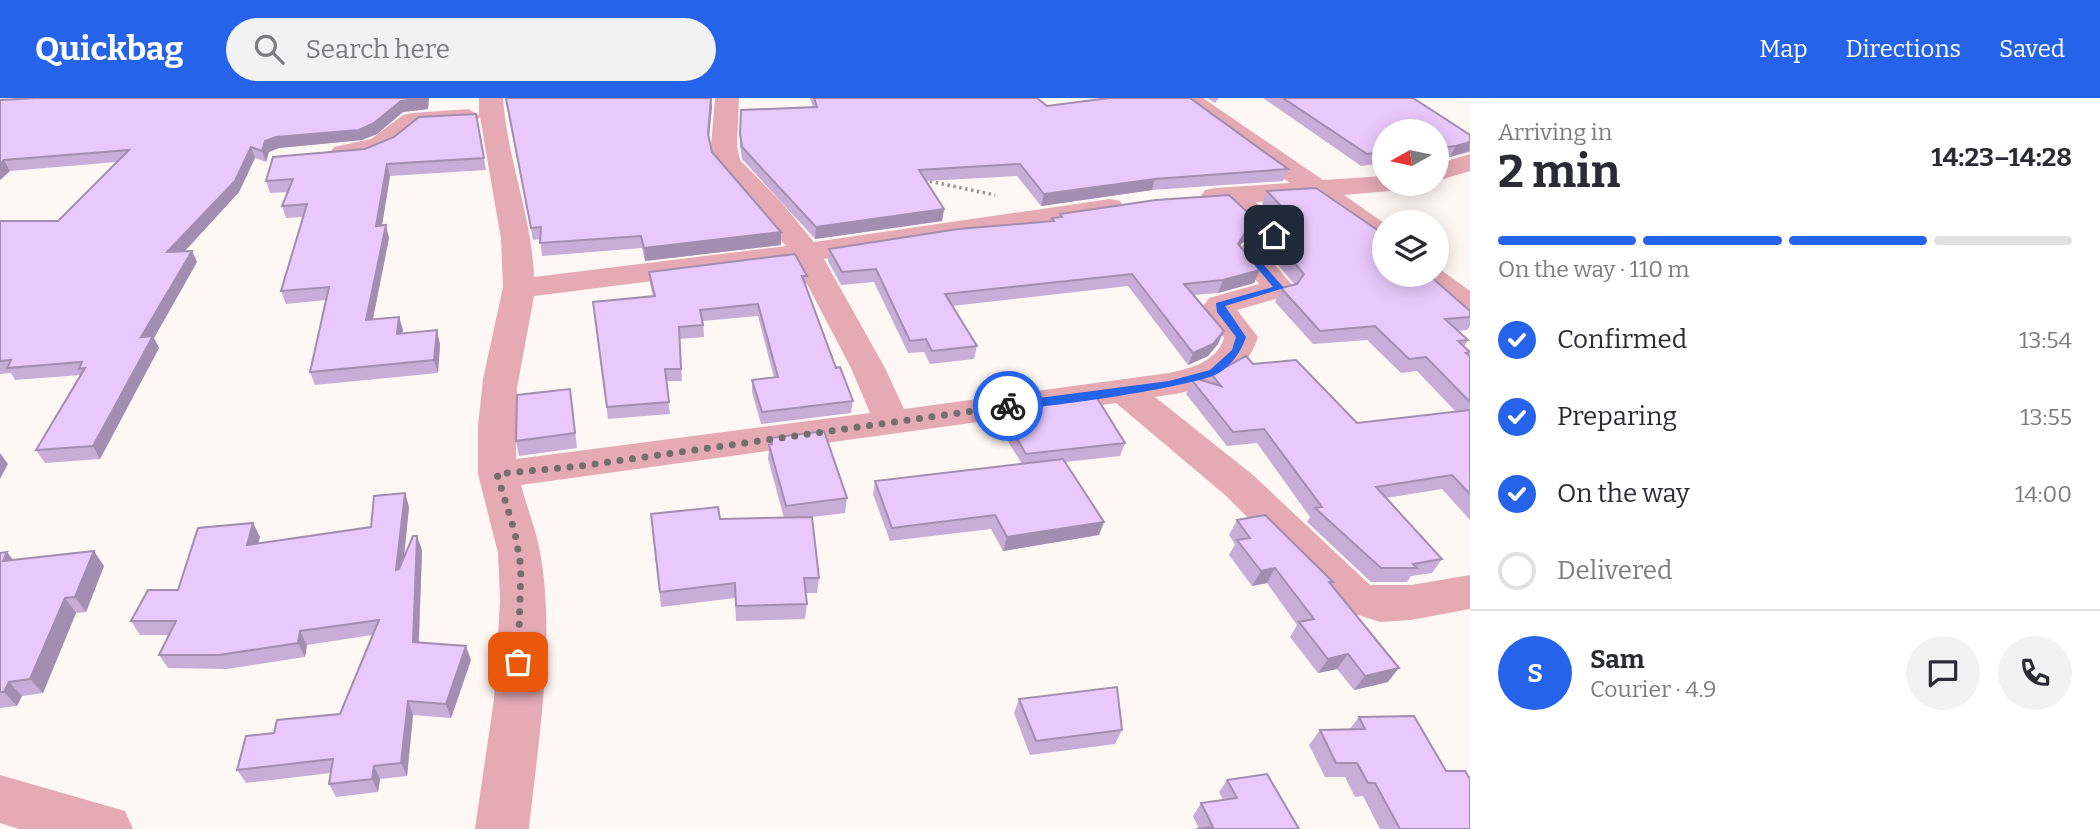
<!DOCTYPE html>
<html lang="en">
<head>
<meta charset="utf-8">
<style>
  body { margin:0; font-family:Bitter,serif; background:#f2f2f3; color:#2b2b33; height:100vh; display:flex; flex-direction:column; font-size:26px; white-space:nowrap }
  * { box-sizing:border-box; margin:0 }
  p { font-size:23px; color:#7c7c81 }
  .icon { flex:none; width:38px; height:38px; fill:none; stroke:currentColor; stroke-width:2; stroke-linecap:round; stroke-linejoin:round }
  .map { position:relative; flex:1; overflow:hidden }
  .details { display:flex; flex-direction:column; background:#fff; width:630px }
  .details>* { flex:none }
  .needle { width:46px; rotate:261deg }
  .controls { position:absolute; left:1372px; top:21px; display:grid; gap:14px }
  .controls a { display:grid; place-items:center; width:77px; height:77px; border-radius:50%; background:#fff; box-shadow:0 4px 18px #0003; font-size:35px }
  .pin { position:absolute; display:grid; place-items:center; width:60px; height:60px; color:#fff; margin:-30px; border-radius:14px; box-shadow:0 4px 10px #0006 }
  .courier { position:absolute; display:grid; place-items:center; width:70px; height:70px; margin:-35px; border:5px solid #2563eb; border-radius:50%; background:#fff; color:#222; box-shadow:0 2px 9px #0007 }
  .summary em { font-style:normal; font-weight:700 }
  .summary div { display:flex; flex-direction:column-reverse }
  .summary { display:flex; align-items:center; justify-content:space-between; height:119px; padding:0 28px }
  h1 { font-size:46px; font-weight:700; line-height:52px }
  .bar { display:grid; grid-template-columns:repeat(4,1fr); gap:10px 7px; align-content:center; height:84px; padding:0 28px }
  .bar i { height:9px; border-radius:5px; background:#e1e1e2 }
  .bar .on { background:#2563eb }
  .bar p { grid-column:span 4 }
  .line { display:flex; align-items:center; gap:18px; padding:0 28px; border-top:2px solid #e1e1e2 }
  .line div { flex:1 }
  .round { display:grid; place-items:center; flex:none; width:74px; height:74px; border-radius:37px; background:#f2f2f3 }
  ol { padding:0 28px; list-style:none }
  li { display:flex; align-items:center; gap:21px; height:77px }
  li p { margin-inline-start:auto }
  li .icon { padding:7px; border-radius:50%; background:#2563eb; color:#fff; stroke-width:4 }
  li:last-child { color:#7c7c81 }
  li i { width:38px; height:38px; border:4px solid #e1e1e2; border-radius:50% }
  header { display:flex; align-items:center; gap:42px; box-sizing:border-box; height:98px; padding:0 35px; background:#2563eb; color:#fff }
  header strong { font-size:33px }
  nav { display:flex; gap:38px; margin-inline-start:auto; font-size:24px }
  .search { width:490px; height:63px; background:#f2f2f3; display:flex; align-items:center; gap:18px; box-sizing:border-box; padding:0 24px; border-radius:38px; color:#7c7c81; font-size:26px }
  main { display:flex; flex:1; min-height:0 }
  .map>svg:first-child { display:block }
</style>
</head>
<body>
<header>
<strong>Quickbag</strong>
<div class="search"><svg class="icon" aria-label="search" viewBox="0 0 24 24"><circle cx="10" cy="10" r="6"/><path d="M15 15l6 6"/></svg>Search here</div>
<nav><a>Map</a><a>Directions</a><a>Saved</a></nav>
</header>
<main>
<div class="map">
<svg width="1470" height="731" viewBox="0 0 1470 731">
  <rect width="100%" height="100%" fill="#fef7f4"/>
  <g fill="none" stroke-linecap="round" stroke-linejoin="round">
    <path stroke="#9b9693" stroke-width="3.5" stroke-dasharray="2.5 3.5" stroke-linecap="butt" d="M924 82 995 97"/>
    <path fill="#e5aab4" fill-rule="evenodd" d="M479 0H503C507 61 532 118 534 179L786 148 714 64 711 48 715 0H739L737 48 740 62 781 104 814 144 1110 101 1120 103 1124 109 1120 115 1110 117 824 161 885 270 904 311 1169 275C1192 270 1216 264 1224 240L1205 214 1204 207 1209 200 1259 186 1236 158 1244 146 1258 138 1226 106 1205 104 1201 98 1205 92 1215 90 1290 85 1175 0H1203L1323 82 1384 78V86H1404L1401 92 1344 97 1384 125V147L1374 144 1311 100 1256 104 1291 140 1286 146 1267 158 1295 190 1290 197 1237 212 1258 239C1244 285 1197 293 1155 299L1253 377 1370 487H1411L1470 477V511L1411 522 1380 524 1340 511 1225 397 1116 305 521 387C527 410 536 431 540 454 556 540 538 644 529 731H475L494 601 500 503 498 455 478 376V328L483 281 503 189 501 141 480 19C467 35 434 21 417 30 408 35 400 45 392 51 379 59 348 64 334 61L330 55 334 49 371 41 403 17 412 15 468 11 479 17ZM796 165 851 270 870 315 516 361 517 290 534 198Z
      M1470 56V73L1437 83V66Z
      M1437 169 1470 193V219L1459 216 1417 177H1437Z
      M0 677 125 713 133 731H19L0 725Z"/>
  </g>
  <path fill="#c8add8" d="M36 0H429L428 11 403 14 377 36 362 42 279 50 269 54 266 64 255 60 239 94 185 153H192L197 164 154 240 159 250 100 361 45 365 36 352 81 277 15 282 11 275 0 276V123H58L116 64 10 73 0 82V2Z
    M505 0 712 8 709 40 712 54 781 147 645 163 642 150 542 158 540 141 533 142Z
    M810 0H1037L1047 8 1288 71 1283 83 1152 92 1041 108 1017 78 926 83 944 111 942 123 815 141 742 61 740 48 741 12 813 9Z
    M1207 0H1219L1215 5Z
    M1263 0H1413L1470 37V54L1450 59 1437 61V33H1384V65L1361 68Z
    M476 16 486 72 390 78 382 127 389 140 373 221 399 219 403 232 402 236 440 246 438 275 315 287 310 274 326 202 286 206 281 193 303 119 286 120 282 108 288 94 270 95 266 83Z
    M1267 93 1470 213V228L1467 232 1458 233 1468 242 1464 249 1470 254 1469 257 1470 258V422L1442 391 1386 400 1442 461 1432 475 1411 478 1407 484H1371L1307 424 1310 419 1257 345 1227 348 1186 296 1192 282 1209 284 1212 277 1253 266 1357 325 1456 314 1417 273 1401 275 1367 242 1313 246 1275 204 1281 190 1295 187 1271 159 1277 145 1291 137 1262 106Z
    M1060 116 1254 137 1242 145 1240 148 1260 172 1254 185 1218 195 1193 197 1218 246 1208 258 1188 267 1128 188 952 208 977 248 974 261 930 266 924 254 908 255 874 184 841 187 828 163 829 151 1051 123 1052 120H1059Z
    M649 174 807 178 806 188 836 270 853 303 851 315 761 326 752 294V282L774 280 758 218 703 223 704 239 680 241 682 283H666L670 316 608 321 593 204 653 198 650 186Z
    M572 305 577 350 519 358 516 343Z
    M1037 307 1125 345 1120 358 1065 364 1099 437 1003 453 991 431 890 443 873 396 875 383 1022 366 999 329 1003 317 1036 312Z
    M770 340 847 400 845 415 812 419 819 480 817 495H806L807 506 805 521 736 523 735 500 661 509 652 431 720 421 784 420 768 361Z
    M405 395 409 409 404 461 422 452 419 545 471 562 451 620 413 617 407 678 380 681 378 694 336 699 329 686 331 675 246 685 237 672 274 635 340 616 372 537 307 547 305 559 227 571 168 570 159 557 169 537H140L131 523 178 492 253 425 260 439 258 446 371 429Z
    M1237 422 1333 484 1331 487 1388 584 1354 592 1337 571 1318 575 1290 539 1297 527 1267 485 1252 488 1229 457 1235 446 1229 437Z
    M7 454 13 462 104 468 86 514 76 515 43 595 22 598 17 608 0 610V455Z
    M1019 601 1122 632 1115 646 1030 657 1014 615Z
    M1359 619 1470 731H1380L1363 698 1355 699 1345 679H1325L1309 647 1320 632H1349Z
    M1227 682 1299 731H1199L1193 718 1201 705 1223 702 1219 694Z"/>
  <path fill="#a38db0" d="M425 0H429L428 11 403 14 377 36 362 42 279 50 269 54 266 64 262 53 265 43 401 3Z
    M711 0 712 8 708 48V36Z
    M1470 44 1469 53 1450 59 1456 48Z
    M251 49 255 60 239 94 173 166 167 154Z
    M4 62 10 73 0 82V66Z
    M387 66 390 78 380 140 376 128Z
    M1155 81 1152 92 1041 108 1044 96Z
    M944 111 942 123 815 141 816 129Z
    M1259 125 1254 137 1242 145 1233 158 1238 146 1247 132Z
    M386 127 389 140 370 235 366 222Z
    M781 134V147L645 163 644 150Z
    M192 153 197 164 154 240 159 250 100 361 93 348 141 239Z
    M1260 172 1254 185 1218 195 1223 182Z
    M399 219 403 232 400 249 397 236Z
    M437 232 440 246 438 275 434 262Z
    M1224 233 1218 246 1208 258 1188 267 1193 255Z
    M0 355 8 366 0 381Z
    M405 395 409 409 401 486 396 472Z
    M1104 424 1099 437 1003 453 1007 439Z
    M253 425 260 439 254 461 247 447Z
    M417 438 422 452 418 558 413 544Z
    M94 453 104 468 86 514 75 499Z
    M7 454 18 469 3 463Z
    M1275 470 1267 485 1252 488 1261 473Z
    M65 500 76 515 43 595 30 581Z
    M300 533 307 547 305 559 298 545Z
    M466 548 471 562 451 620 446 606Z
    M1348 556 1337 571 1318 575 1328 561Z
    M1399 570 1388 584 1354 592 1365 578Z
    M9 584 22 598 17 608 4 594Z
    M408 603 413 617 407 678 401 665Z
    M374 668 380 681 378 694 372 681Z"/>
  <path fill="#e9c9fb" stroke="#a38db0" stroke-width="2" d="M36 0H425L401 3 374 25 359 32 276 39 265 43 262 53 251 49 235 83 167 154 192 153 141 239 153 238 93 348 36 352 85 270 79 271 82 264 7 270 11 262 0 263V123H58L129 52 4 62 0 66V2Z
    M506 0H711L708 36 712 54 781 134 644 150 641 138 540 145 541 129 531 130Z
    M814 0H1037L1047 8 1109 0H1190L1288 71 1155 81 1044 96 1020 66 919 72 944 111 816 129 742 49 740 36 741 12 817 9Z
    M1283 0H1413L1470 37V44L1456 48 1437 50V33H1384V54L1367 56Z
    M476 16 484 60 387 66 376 128 386 127 366 222 399 219 397 236 437 232 434 262 310 274 329 189 281 193 307 106 282 108 293 81 266 83 273 59 365 51 394 39 419 19Z
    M1316 90 1376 131 1384 138V177H1429L1470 213V219L1445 221 1468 242 1458 243 1470 254 1466 255 1470 258V304L1426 259 1409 261 1375 228 1320 233 1281 190 1297 186 1304 176 1277 145 1293 135 1299 127 1267 93Z
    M1229 97 1259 125 1247 132 1238 146 1260 172 1223 182 1184 186 1224 233 1213 246 1193 255 1132 176 945 196 977 248 932 253 926 241 910 243 876 171 842 174 829 151 958 131 1054 123 1052 120 1062 119 1060 116 1156 102Z
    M795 156 807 178H802L836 270 840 269 853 303 762 314 752 282 778 279 758 206 700 212 703 227 679 229 681 271H665L669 304 607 309 593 204 655 198 649 174Z
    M1246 258 1253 266 1296 262 1357 325 1470 312V396L1452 377 1376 389 1442 461 1413 466 1417 470H1381L1315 410 1322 409 1264 331 1233 334 1192 282 1198 281 1221 288 1212 277Z
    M570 291 575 335 516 343 517 297Z
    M1097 300 1125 345 1026 356 1003 317 1040 311 1037 307Z
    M824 333 847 400 786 408 769 347 772 346 770 340Z
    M1063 361 1104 424 1007 439 995 417 892 430 875 383Z
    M405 395 396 472 399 471 413 438H417L413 544 466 548 446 606 408 603 401 665 374 668 372 681 329 686 333 661 237 672 246 638 274 635 277 622 340 616 379 522 300 533 298 545 219 557H159L176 523H131L148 492H178L198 430 253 425 247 447 371 429 374 398Z
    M718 409 720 421 812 419 819 480H804L807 506 736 508 735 485 660 494 651 416Z
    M1265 417 1333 484H1329L1399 570 1365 578 1348 556 1328 561 1299 524 1314 521 1275 470 1261 473 1237 442 1250 440 1237 422Z
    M94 453 75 499 65 500 30 581 9 584 4 594H0V455L7 454 3 463Z
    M1117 589 1122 632 1036 643 1019 601Z
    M1414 618 1446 673H1465L1470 681V731H1400L1375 685H1368L1357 665H1336L1320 632 1365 631 1359 619Z
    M1267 676 1299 731H1196L1213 729 1201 705 1237 700 1227 682Z"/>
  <path fill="#2563eb" d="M1271 135H1277L1279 142 1256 158 1284 190 1225 208 1246 239C1241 254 1231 268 1217 276 1196 288 1028 314 1004 310L1003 308 1008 304 1169 283 1210 272 1232 252 1236 239 1217 214 1216 205 1273 189 1247 158 1252 150 1270 141Z"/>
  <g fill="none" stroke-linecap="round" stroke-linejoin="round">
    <path stroke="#746e6c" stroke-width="7" stroke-dasharray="0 12.6" d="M518 564 521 469 515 435 497 376 580 368 1008 308"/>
  </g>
</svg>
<div class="controls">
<a><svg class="needle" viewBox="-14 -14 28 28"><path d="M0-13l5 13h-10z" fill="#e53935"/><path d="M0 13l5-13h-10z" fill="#7c7c81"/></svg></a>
<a><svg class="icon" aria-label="layers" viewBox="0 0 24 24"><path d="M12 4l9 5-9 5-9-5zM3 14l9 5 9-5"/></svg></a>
</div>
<div class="pin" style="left:518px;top:564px;background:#ea580c"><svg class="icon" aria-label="bag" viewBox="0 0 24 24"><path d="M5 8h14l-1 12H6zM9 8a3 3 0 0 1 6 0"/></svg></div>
<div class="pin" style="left:1274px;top:137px;background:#1f2937"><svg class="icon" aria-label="home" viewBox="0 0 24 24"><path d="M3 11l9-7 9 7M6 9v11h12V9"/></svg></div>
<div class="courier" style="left:1008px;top:308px"><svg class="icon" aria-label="bike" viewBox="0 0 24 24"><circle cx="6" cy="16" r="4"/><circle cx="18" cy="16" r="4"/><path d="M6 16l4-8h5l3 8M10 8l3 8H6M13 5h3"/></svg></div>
</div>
<section class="details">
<div class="summary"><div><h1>2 min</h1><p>Arriving in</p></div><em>14:23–14:28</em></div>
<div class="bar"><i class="on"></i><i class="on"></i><i class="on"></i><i></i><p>On the way · 110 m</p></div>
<ol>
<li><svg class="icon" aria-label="check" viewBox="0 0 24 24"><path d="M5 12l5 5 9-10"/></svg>Confirmed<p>13:54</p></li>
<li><svg class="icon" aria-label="check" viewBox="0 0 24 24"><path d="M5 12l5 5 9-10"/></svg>Preparing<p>13:55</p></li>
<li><svg class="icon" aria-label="check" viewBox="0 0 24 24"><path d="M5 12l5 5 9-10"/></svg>On the way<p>14:00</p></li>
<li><i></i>Delivered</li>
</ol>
<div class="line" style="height:126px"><b class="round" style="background:#2563eb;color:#fff">S</b><div><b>Sam</b><p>Courier · 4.9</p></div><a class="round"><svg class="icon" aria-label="chat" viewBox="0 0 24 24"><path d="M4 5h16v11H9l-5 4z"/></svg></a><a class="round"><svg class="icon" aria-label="phone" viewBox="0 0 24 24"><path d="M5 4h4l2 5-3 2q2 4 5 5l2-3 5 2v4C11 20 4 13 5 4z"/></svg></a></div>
</section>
</main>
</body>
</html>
